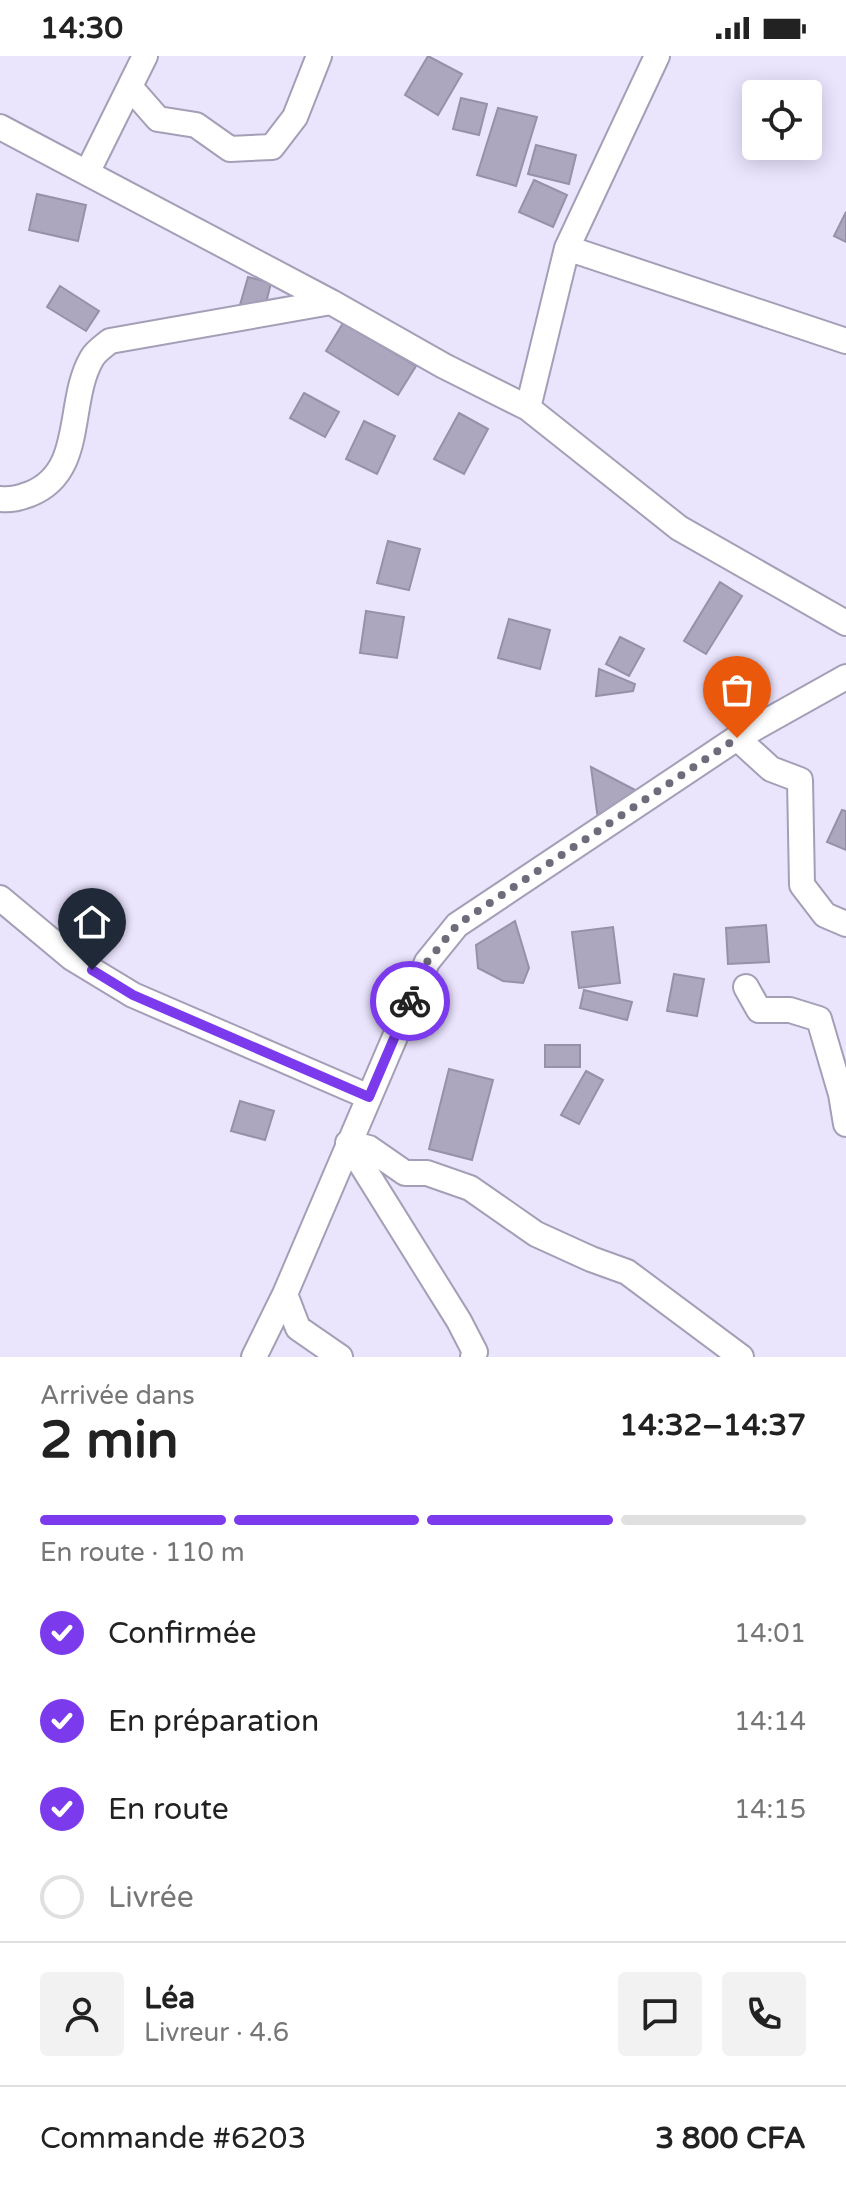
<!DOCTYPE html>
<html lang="fr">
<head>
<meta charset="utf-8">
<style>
  body { margin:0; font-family:"Varela Round",sans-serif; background:#f2f2f2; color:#222; height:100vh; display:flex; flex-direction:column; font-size:30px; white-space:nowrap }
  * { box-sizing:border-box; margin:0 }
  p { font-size:26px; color:#767676 }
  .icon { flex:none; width:44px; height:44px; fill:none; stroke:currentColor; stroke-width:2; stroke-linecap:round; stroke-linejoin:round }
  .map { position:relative; height:1301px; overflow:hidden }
  .details { display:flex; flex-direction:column; background:#fff; flex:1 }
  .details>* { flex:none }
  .controls { position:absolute; left:742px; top:24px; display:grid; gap:16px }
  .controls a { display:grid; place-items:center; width:80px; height:80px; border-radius:8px; background:#fff; box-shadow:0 4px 20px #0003; font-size:40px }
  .pin { position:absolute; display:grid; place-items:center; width:68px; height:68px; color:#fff; margin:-82px -34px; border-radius:50% 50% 50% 0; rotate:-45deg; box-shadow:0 0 8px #0007 }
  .pin .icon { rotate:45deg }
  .courier { position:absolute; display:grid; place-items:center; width:80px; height:80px; margin:-40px; border:6px solid #7c3aed; border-radius:50%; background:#fff; color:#222; box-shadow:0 2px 10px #0007 }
  .head em { font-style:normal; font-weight:700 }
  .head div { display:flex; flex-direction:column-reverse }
  .head { display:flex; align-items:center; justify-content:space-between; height:136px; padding:0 40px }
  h1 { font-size:52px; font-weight:700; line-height:60px }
  .bar { display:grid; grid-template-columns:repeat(4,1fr); gap:12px 8px; align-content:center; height:96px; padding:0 40px }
  .bar i { height:10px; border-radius:6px; background:#e0e0e0 }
  .bar .on { background:#7c3aed }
  .bar p { grid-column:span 4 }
  .line { display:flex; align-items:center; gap:20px; padding:0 40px; border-top:2px solid #e0e0e0 }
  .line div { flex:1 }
  .round { display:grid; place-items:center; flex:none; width:84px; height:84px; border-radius:8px; background:#f2f2f2 }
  ol { padding:0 40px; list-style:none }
  li { display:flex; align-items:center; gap:24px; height:88px }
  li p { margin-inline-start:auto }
  li .icon { padding:8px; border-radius:50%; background:#7c3aed; color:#fff; stroke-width:4 }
  li:last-child { color:#767676 }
  li i { width:44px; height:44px; border:4px solid #e0e0e0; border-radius:50% }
  .status { display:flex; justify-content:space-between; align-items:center; height:56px; padding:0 40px; background:#fff; direction:ltr }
  .status svg { height:22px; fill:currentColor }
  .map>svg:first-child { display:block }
</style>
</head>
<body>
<div class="status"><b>14:30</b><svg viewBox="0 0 49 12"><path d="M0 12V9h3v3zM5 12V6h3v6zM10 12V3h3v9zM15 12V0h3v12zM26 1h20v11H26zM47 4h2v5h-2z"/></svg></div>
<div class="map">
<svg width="846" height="1301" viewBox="0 0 846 1301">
  <rect width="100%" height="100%" fill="#eae4fd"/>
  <path fill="#aca7bf" stroke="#9691a8" stroke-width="2" d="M428 0 462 18 438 59 405 39Z
    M461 42 487 48 479 79 453 73Z
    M498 52 537 61 516 130 477 119Z
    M536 89 576 99 569 128 528 118Z
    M534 124 567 139 553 171 519 156Z
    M37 138 86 149 78 185 29 174Z
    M846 156V186L834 180Z
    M248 221 271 227 264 255 240 249Z
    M60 230 99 255 86 275 47 251Z
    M343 267 416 310 398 339 326 295Z
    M304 337 339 356 325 381 290 362Z
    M459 357 488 373 464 418 434 403Z
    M364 365 395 380 377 418 346 403Z
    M388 485 420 493 409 534 377 527Z
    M720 526 742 540 706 598 684 585Z
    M366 555 404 561 397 602 360 597Z
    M509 563 550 574 540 613 498 602Z
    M620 581 644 593 629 620 606 608Z
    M599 613 635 628 633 635 596 640Z
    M591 711 635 734 647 741 599 771Z
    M842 754 846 755V794L827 786Z
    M515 865 529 912 523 927 503 925 478 912 476 889Z
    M766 869 769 906 728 908 726 872Z
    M613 871 620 927 579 932 572 876Z
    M674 918 704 923 697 960 667 955Z
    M584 934 632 946 627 964 580 952Z
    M545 989H580V1011H545Z
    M449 1013 493 1024 472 1104 429 1093Z
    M586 1015 603 1024 579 1068 561 1059Z
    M240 1045 274 1055 265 1084 231 1075Z"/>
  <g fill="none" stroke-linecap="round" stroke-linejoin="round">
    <g stroke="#a49fb6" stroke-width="28">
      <path id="street" d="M130 31 158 63 196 69 230 93 272 91 295 61 319 0
        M0 71 331 246 444 310 528 352 679 472 846 567
        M87 117 145 0
        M567 192 846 285
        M528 352 567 192 657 0
        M0 443C12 444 19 442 30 438 86 416 66 346 92 302 96 295 104 290 110 285L331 246
        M737 682 771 713 800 724 802 829 825 859 846 868
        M0 842 72 902 133 939 369 1041
        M746 931 759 954H790L819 963 841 1038 846 1068
        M348 1087 369 1092 405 1117H427L470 1132 536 1178 591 1203 627 1216 741 1301
        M348 1087 459 1265 475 1296 473 1301
        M285 1238 298 1272 340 1301
        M254 1301 285 1238 427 906 457 869 737 682 846 621"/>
    </g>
    <use href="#street" stroke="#fff" stroke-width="24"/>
  </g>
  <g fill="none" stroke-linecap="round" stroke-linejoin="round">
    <path stroke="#6e6b7a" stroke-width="8" stroke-dasharray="0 14.4" d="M410 945 427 906 457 869 737 682"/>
    <path stroke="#7c3aed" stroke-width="10" d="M92 914 133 939 369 1041 410 945"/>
  </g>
</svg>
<div class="controls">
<a><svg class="icon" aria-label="locate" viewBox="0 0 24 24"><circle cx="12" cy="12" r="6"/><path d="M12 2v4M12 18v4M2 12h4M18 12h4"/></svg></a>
</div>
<div class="pin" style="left:737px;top:682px;background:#ea580c"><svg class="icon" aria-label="bag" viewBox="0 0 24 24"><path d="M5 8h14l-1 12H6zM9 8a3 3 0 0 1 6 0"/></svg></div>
<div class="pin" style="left:92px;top:914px;background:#1f2937"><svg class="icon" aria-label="home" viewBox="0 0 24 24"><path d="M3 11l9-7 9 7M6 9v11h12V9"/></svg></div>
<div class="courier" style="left:410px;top:945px"><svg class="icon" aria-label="bike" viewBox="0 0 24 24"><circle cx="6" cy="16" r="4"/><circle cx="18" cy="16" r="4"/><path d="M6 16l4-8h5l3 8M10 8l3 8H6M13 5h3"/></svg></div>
</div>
<section class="details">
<div class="head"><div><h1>2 min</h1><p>Arrivée dans</p></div><em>14:32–14:37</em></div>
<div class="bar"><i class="on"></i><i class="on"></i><i class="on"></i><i></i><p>En route · 110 m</p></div>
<ol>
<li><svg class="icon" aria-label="check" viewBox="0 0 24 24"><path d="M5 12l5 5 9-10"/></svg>Confirmée<p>14:01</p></li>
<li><svg class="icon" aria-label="check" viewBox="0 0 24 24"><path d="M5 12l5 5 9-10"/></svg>En préparation<p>14:14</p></li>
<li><svg class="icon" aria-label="check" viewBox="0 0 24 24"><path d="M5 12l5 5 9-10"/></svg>En route<p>14:15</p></li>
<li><i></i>Livrée</li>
</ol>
<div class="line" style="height:144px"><a class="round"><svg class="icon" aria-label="person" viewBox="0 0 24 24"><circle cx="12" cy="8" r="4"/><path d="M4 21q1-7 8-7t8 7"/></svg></a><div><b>Léa</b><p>Livreur · 4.6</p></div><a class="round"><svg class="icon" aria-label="chat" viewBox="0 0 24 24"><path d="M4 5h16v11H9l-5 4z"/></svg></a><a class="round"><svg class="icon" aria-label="phone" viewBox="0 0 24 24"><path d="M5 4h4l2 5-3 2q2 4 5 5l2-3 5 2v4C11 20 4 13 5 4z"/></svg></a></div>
<div class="line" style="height:104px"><div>Commande #6203</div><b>3 800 CFA</b></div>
</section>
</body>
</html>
